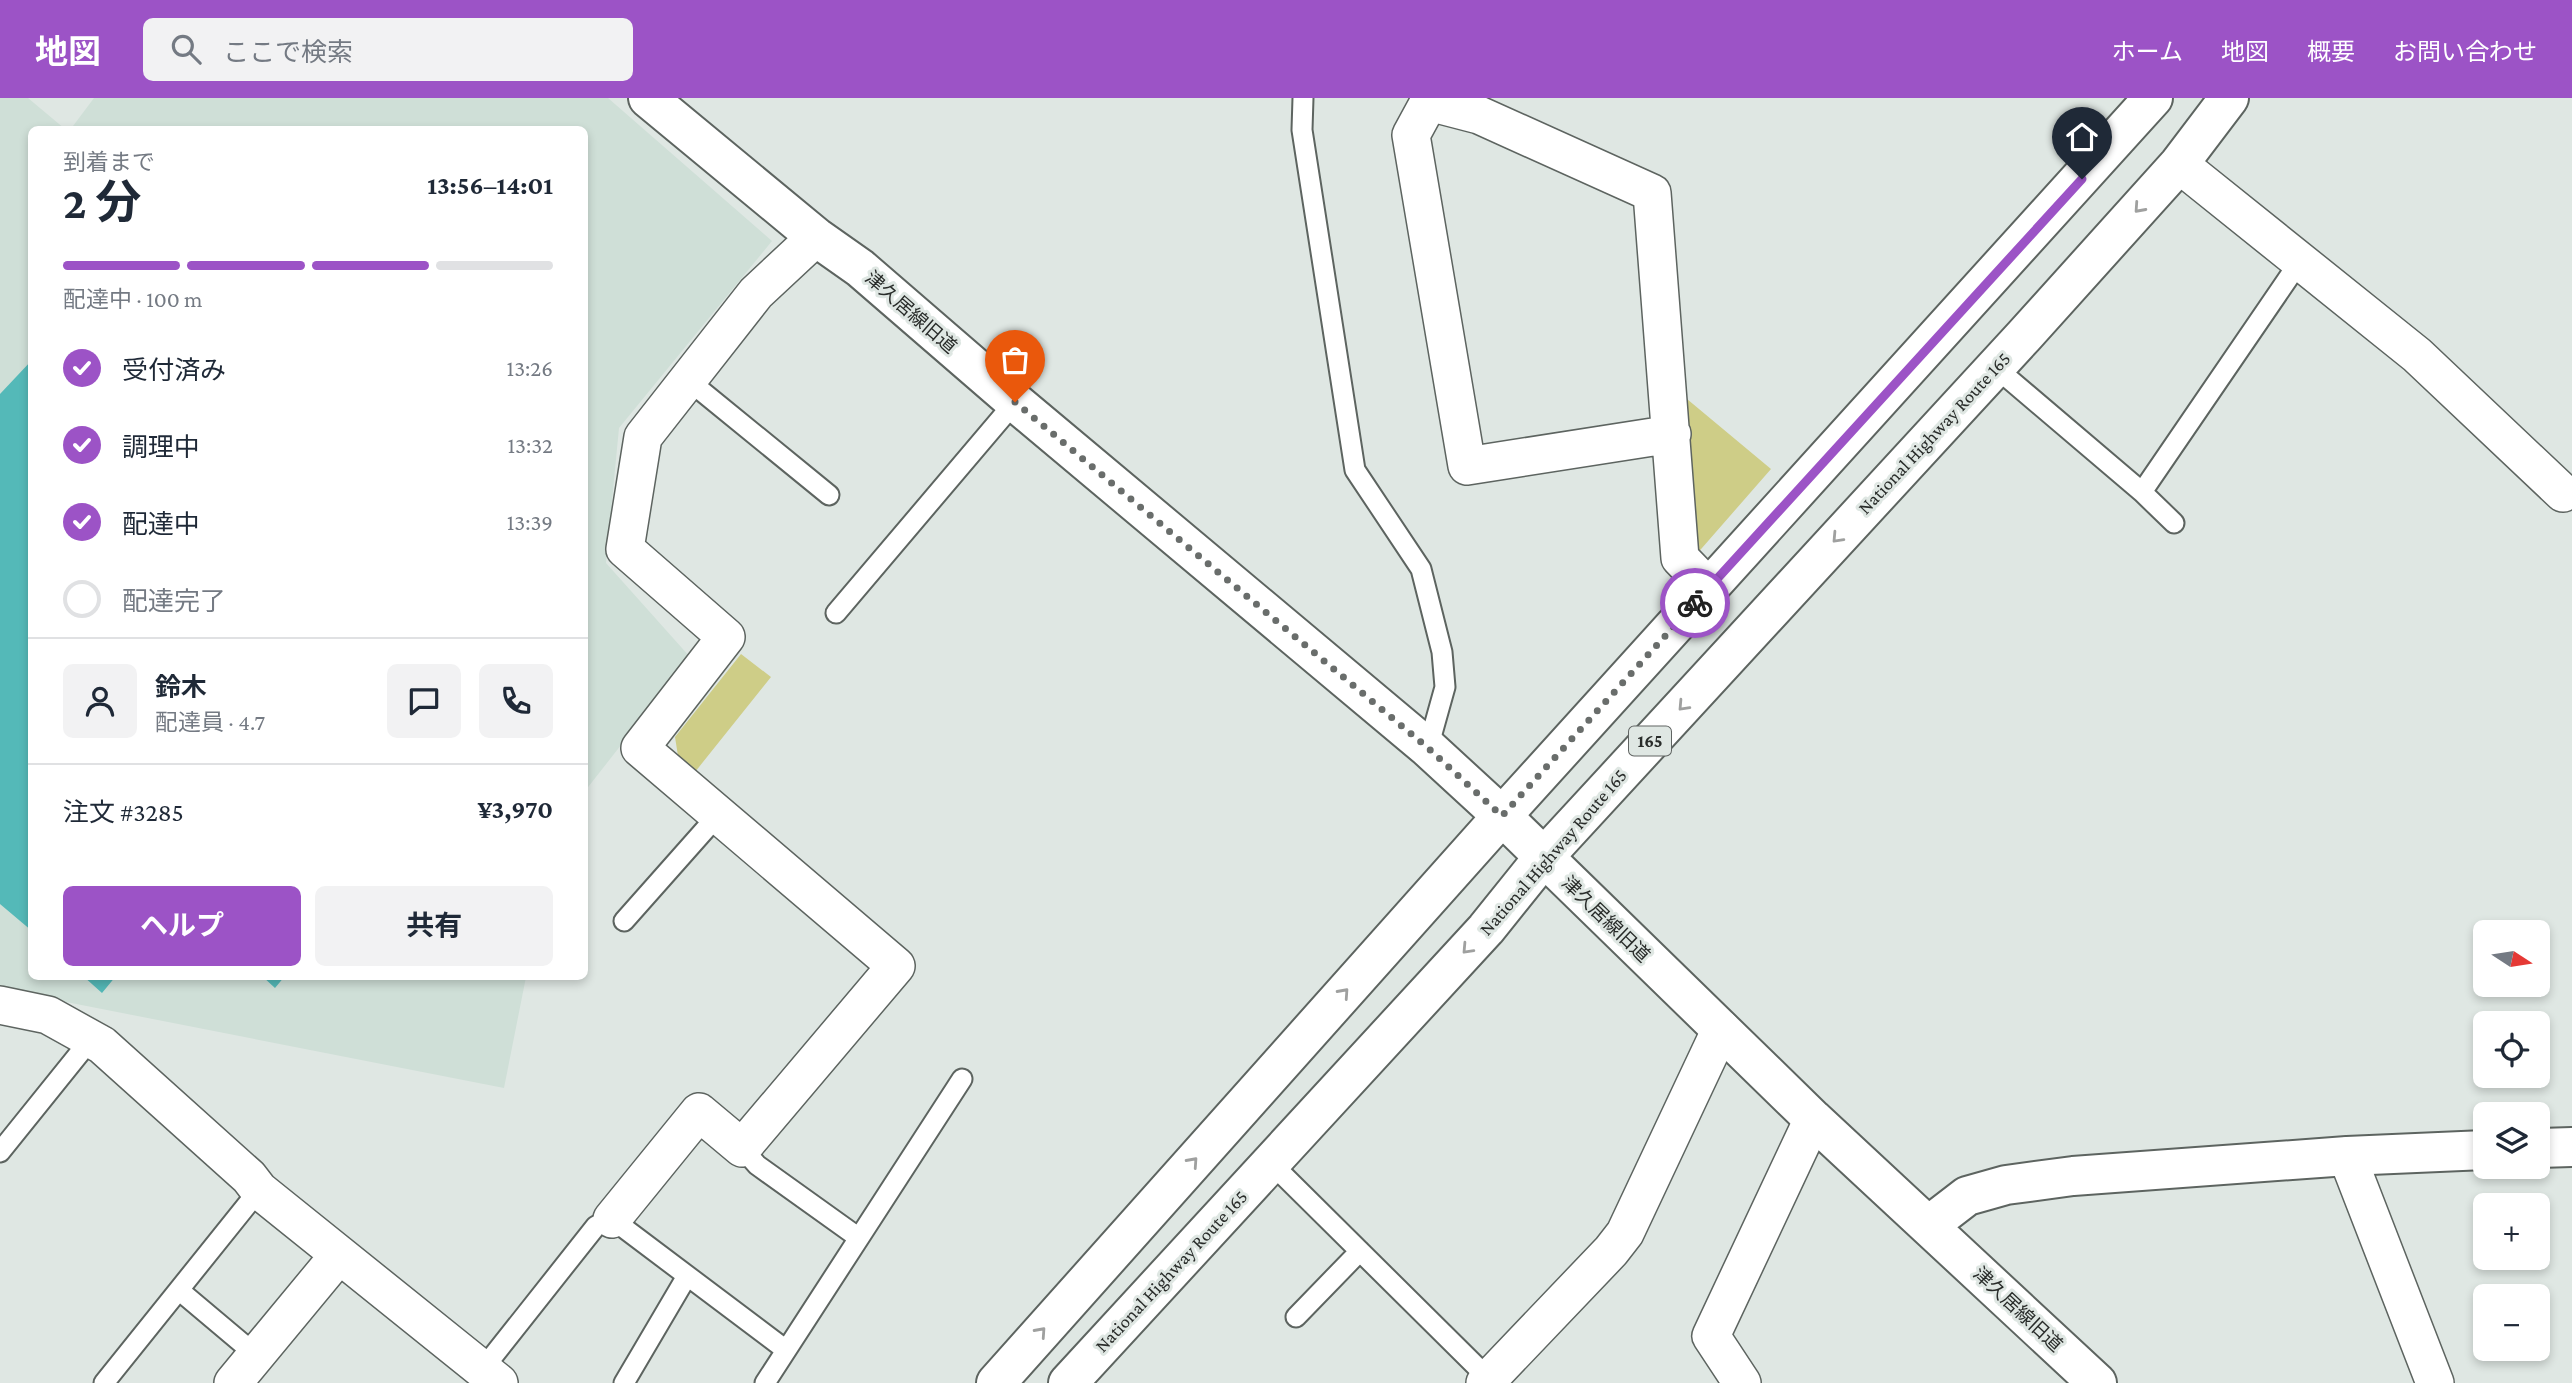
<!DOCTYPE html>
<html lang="ja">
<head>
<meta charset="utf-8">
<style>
  body { margin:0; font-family:"Crimson Pro","Noto Sans JP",serif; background:#f2f2f3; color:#1f2937; height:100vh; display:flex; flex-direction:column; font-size:26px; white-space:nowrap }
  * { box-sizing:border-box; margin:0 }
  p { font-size:23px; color:#747a83 }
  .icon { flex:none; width:38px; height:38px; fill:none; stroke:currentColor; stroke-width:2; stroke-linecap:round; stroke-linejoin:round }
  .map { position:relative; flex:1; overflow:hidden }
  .side { position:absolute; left:28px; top:28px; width:560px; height:854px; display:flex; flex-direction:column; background:#fff; border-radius:10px; box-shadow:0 4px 10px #0003 }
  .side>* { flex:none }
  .needle { width:46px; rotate:102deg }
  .controls { position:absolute; left:2473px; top:822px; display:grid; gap:14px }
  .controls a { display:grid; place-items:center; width:77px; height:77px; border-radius:10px; background:#fff; box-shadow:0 4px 10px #0003; font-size:35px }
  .pin { position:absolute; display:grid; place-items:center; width:60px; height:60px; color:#fff; margin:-72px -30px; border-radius:50% 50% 50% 0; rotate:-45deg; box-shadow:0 0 7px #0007 }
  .pin .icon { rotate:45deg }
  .courier { position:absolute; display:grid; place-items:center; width:70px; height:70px; margin:-35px; border:5px solid #9c53c6; border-radius:50%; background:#fff; color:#222; box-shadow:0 2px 9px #0007 }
  .summary em { font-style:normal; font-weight:700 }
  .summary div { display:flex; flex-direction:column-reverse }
  .summary { display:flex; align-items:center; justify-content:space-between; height:119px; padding:0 35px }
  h1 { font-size:46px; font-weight:700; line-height:52px }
  .bar { display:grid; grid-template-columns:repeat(4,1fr); gap:10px 7px; align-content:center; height:84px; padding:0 35px }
  .bar i { height:9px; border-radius:5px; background:#e0e1e3 }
  .bar .on { background:#9c53c6 }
  .bar p { grid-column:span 4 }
  .line { display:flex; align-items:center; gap:18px; padding:0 35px; border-top:2px solid #e0e1e3 }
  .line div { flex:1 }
  .round { display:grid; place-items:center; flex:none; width:74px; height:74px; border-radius:10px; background:#f2f2f3 }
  ol { padding:0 35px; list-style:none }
  li { display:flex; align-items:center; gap:21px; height:77px }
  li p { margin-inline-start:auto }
  li .icon { padding:7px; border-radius:50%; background:#9c53c6; color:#fff; stroke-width:4 }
  li:last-child { color:#747a83 }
  li i { width:38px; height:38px; border:4px solid #e0e1e3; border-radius:50% }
  .primary-button { display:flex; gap:14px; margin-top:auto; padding:14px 35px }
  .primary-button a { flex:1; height:80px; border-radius:10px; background:#9c53c6; color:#fff; font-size:28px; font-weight:700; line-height:80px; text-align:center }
  .primary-button a+a { background:#f2f2f3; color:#1f2937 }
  header { display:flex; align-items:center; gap:42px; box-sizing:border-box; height:98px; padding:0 35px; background:#9c53c6; color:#fff }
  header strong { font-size:33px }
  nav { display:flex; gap:38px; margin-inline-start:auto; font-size:24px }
  .search { width:490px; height:63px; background:#f2f2f3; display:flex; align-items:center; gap:18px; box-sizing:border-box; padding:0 24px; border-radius:10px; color:#747a83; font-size:26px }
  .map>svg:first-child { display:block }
</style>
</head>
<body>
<header>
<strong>地図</strong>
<div class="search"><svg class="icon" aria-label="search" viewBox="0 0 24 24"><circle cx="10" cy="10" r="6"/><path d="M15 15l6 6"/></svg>ここで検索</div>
<nav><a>ホーム</a><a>地図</a><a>概要</a><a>お問い合わせ</a></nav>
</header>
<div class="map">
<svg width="2572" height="1285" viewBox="0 0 2572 1285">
  <rect width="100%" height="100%" fill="#dfe7e3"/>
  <path fill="#cfdfd7" d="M0 0H28L65 31 32 32V878L526 879 504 990 0 891Z
    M94 0H608L772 143 619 330 606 465 690 559 585 693 584 32H70Z"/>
  <path fill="#cecd87" d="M1687 301 1771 371 1695 458Z
    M741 556 771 579 695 674 678 658 675 639Z"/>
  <path fill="#54b9b8" d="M32 262V833L0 806V296Z
    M83 878H116L102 895Z
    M262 878H285L275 890Z"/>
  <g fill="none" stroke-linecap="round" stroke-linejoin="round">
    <g stroke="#5d6460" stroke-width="23">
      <path id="lane" d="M1303 0 1302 32 1355 372 1421 471 1442 554 1445 589 1428 650
        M1995 269 2142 394 2174 425
        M688 282 829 397
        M2142 394 2300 163
        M836 515 1015 304
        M624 823 718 717
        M742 1050 757 1067 859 1140 765 1285
        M0 1054 91 941
        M1271 1065 1489 1281
        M859 1140 962 981
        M180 1193 256 1257
        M1296 1219 1360 1153
        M482 1272 596 1128 612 1121 786 1252
        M104 1285 259 1092
        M624 1285 687 1178"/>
    </g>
    <g stroke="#5d6460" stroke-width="40">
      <path id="street" d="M2179 66 2417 257 2563 395
        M1672 336 1467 368 1411 37 1429 4 1479 17 1652 95 1680 460 1709 490
        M0 907 48 917 102 947 249 1079 259 1092 499 1285
        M2347 1058 2435 1285
        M612 1121 699 1014 742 1050 896 868 640 650 726 539 625 451 643 339 756 195 816 139
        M233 1285 339 1157
        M1485 1285 1611 1153 1625 1135 1721 931
        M1742 1285 1711 1238 1813 1021"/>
    </g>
    <g stroke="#5d6460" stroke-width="42">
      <path id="secondary" d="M648 0 816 139 860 170 1015 304 1428 650 1502 718 1813 1021 2097 1285
        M2538 1050 2572 1049
        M1928 1128 1967 1098 2006 1087 2073 1078 2347 1058 2485 1052"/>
    </g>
    <g stroke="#5d6460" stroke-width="42">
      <path id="highway" d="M996 1285 1502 718 2153 0
        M1068 1285 1486 831 1543 760 2024 238 2179 66 2229 0"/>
    </g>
    <use href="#lane" stroke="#fff" stroke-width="19"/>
    <use href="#street" stroke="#fff" stroke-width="37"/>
    <use href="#secondary" stroke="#fff" stroke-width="38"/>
    <use href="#highway" stroke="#fff" stroke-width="38"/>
  </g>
  <defs><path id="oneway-chevron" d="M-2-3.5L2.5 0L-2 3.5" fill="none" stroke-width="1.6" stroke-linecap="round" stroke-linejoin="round" transform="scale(1.75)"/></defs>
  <g stroke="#9fa09f">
    <use href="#oneway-chevron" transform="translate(2139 110) rotate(132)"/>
    <use href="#oneway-chevron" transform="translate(1837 440) rotate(133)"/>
    <use href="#oneway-chevron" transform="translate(1683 608) rotate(133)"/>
    <use href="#oneway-chevron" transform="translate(1467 851) rotate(133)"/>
    <use href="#oneway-chevron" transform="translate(1344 895) rotate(-48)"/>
    <use href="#oneway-chevron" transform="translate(1193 1064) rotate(-48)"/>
    <use href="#oneway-chevron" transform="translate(1041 1234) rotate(-48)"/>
  </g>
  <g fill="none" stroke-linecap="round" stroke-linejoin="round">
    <path stroke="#696d6b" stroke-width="7" stroke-dasharray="0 12.6" d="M1015 304 1428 650 1502 718 1695 505"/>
    <path stroke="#9c53c6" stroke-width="9" d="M1695 505 2082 81"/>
  </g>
  <g text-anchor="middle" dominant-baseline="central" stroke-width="6" stroke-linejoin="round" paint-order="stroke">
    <rect fill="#dfe7e3" stroke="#606462" stroke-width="2" x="1629" y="628.5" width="42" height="29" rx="5"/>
    <g font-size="18" font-weight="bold" fill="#292c2a">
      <text x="1650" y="643">165</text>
    </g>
    <g font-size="19" fill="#292c2a" stroke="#dfe7e3">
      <text transform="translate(911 214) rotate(41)">津久居線旧道</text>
      <text transform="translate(1934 335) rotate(-47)">National Highway Route 165</text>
      <text transform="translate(1553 754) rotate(-49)">National Highway Route 165</text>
      <text transform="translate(1606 821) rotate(44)">津久居線旧道</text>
      <text transform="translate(1171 1173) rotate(-47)">National Highway Route 165</text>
      <text transform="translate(2018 1211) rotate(43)">津久居線旧道</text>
    </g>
  </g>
</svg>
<div class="controls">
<a><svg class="needle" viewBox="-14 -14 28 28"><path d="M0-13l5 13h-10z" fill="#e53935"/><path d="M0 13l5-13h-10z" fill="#747a83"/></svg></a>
<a><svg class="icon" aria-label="locate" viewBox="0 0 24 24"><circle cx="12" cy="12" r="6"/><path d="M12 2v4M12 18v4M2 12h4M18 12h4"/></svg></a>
<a><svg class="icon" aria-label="layers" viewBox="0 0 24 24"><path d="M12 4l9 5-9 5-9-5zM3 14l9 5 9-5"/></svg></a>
<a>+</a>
<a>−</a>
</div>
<div class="pin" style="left:1015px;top:304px;background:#ea580c"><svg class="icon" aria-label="bag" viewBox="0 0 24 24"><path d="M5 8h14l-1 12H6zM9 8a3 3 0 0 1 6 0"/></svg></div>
<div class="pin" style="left:2082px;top:81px;background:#1f2937"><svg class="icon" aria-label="home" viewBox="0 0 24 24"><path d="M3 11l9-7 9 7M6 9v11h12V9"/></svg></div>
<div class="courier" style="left:1695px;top:505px"><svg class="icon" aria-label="bike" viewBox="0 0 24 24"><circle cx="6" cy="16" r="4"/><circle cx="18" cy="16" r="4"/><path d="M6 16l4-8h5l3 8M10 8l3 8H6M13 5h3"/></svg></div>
<section class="side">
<div class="summary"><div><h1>2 分</h1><p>到着まで</p></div><em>13:56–14:01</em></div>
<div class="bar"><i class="on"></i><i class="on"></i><i class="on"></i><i></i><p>配達中 · 100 m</p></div>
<ol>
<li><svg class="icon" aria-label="check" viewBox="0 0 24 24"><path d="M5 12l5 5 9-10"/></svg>受付済み<p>13:26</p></li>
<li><svg class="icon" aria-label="check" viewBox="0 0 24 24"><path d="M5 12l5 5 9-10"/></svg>調理中<p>13:32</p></li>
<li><svg class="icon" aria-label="check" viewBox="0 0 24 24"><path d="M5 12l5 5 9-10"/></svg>配達中<p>13:39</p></li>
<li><i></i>配達完了</li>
</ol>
<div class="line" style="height:126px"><a class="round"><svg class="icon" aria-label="person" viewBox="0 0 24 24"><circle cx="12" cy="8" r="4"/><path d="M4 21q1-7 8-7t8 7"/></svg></a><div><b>鈴木</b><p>配達員 · 4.7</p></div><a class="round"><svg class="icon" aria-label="chat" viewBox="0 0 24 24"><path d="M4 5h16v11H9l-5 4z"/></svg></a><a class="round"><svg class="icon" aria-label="phone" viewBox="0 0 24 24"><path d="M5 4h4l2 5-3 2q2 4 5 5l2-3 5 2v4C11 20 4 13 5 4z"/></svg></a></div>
<div class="line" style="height:91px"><div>注文 #3285</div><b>¥3,970</b></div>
<div class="primary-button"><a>ヘルプ</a><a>共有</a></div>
</section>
</div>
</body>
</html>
